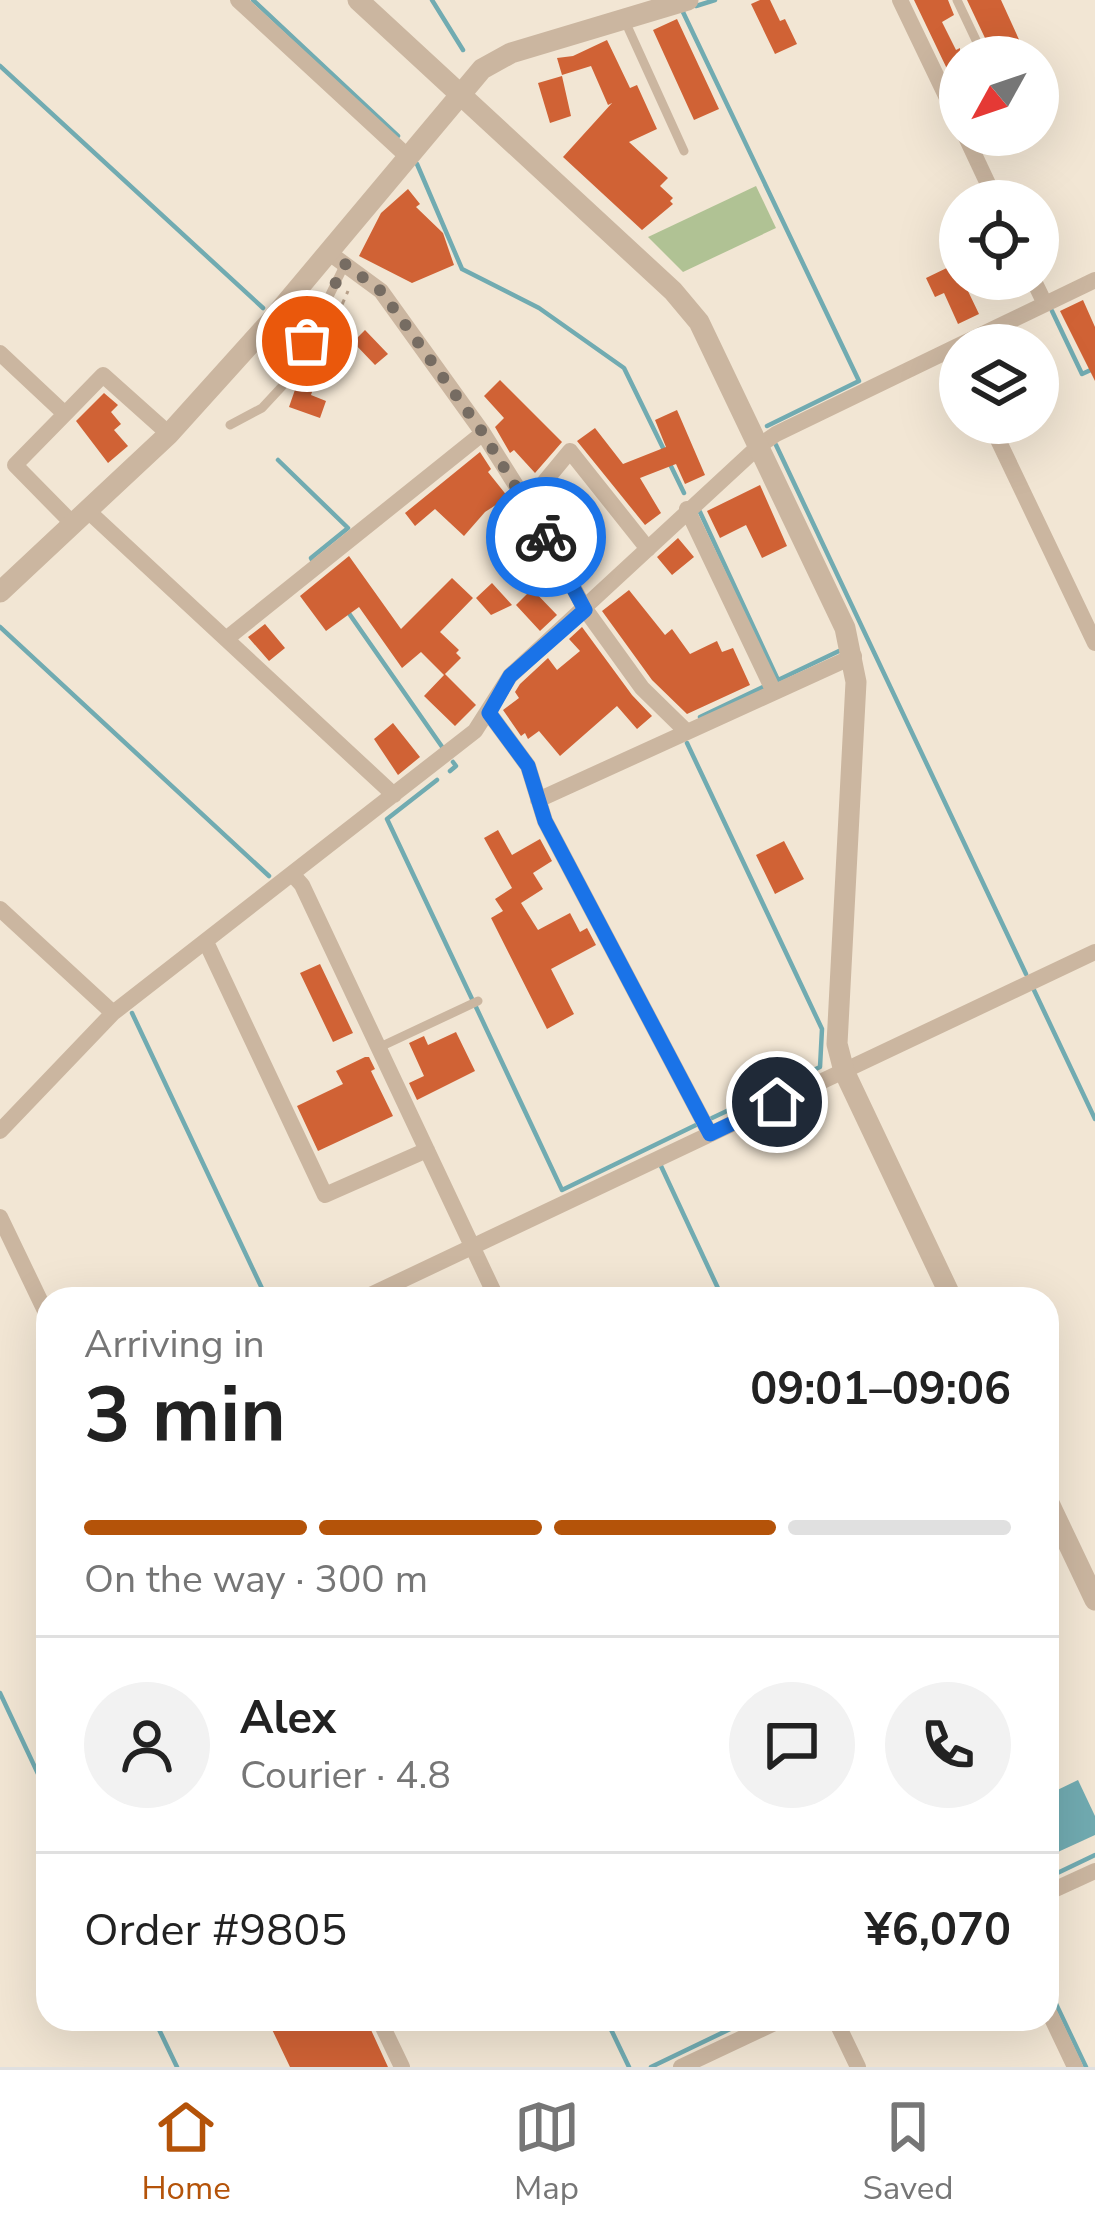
<!DOCTYPE html>
<html lang="en">
<head>
<meta charset="utf-8">
<style>
  body { margin:0; font-family:"Nunito Sans",sans-serif; background:#f2f2f2; color:#222; height:100vh; display:flex; flex-direction:column; font-size:45px; white-space:nowrap }
  * { box-sizing:border-box; margin:0 }
  p { font-size:39px; color:#767676 }
  .icon { flex:none; width:66px; height:66px; fill:none; stroke:currentColor; stroke-width:2; stroke-linecap:round; stroke-linejoin:round }
  .map { position:relative; flex:1; overflow:hidden }
  .side { position:absolute; left:36px; top:1287px; width:1023px; height:744px; display:flex; flex-direction:column; background:#fff; border-radius:36px; box-shadow:0 12px 48px #0002 }
  .side>* { flex:none }
  .needle { width:78px; rotate:230deg }
  .buttons { position:absolute; left:939px; top:36px; display:grid; gap:24px }
  .buttons a { display:grid; place-items:center; width:120px; height:120px; border-radius:50%; background:#fff; box-shadow:0 12px 48px #0002; font-size:60px }
  .pin { position:absolute; display:grid; place-items:center; width:102px; height:102px; color:#fff; margin:-51px; border:6px solid #fff; border-radius:50%; box-shadow:0 3px 12px #0007 }
  .courier { position:absolute; display:grid; place-items:center; width:120px; height:120px; margin:-60px; border:9px solid #1a73e8; border-radius:50%; background:#fff; color:#222; box-shadow:0 3px 15px #0007 }
  .summary em { font-style:normal; font-weight:700 }
  .summary div { display:flex; flex-direction:column-reverse }
  .summary { display:flex; align-items:center; justify-content:space-between; height:204px; padding:0 48px }
  h1 { font-size:78px; font-weight:700; line-height:90px }
  .bar { display:grid; grid-template-columns:repeat(4,1fr); gap:18px 12px; align-content:center; height:144px; padding:0 48px }
  .bar i { height:15px; border-radius:9px; background:#e0e0e0 }
  .bar .selected { background:#b45309 }
  .bar p { grid-column:span 4 }
  .line { display:flex; align-items:center; gap:30px; padding:0 48px; border-top:3px solid #e0e0e0 }
  .line div { flex:1 }
  .round { display:grid; place-items:center; flex:none; width:126px; height:126px; border-radius:63px; background:#f2f2f2 }
  .tabs { display:flex; justify-content:space-around; align-items:center; height:168px; border-top:3px solid #e0e0e0; background:#fff; font-size:33px; color:#767676 }
  .tabs a { display:grid; justify-items:center; gap:6px }
  .tabs .selected { color:#b45309 }
  .map>svg:first-child { display:block }
</style>
</head>
<body>
<div class="map">
<svg width="1095" height="2067" viewBox="0 0 1095 2067">
  <rect width="100%" height="100%" fill="#f2e6d4"/>
  <path fill="#b0c294" d="M756 186 776 228 683 272 648 237Z"/>
  <path fill="#71abb1" d="M1078 1780 1095 1816V1835L1047 1857V1795Z"/>
  <g fill="none" stroke-linecap="round" stroke-linejoin="round">
    <path stroke="#71abb1" stroke-width="4.5" d="M253 0 398 136
      M432 0 463 50
      M696 6 715 0
      M685 9 682 10 859 381 767 426
      M0 66 263 308
      M417 164 462 269 539 308 624 368 664 450
      M1052 311 1082 374 1095 368
      M776 445 1026 974
      M278 460 348 528 311 558 313 562
      M668 460 684 493
      M700 512 778 680
      M348 612 445 751
      M0 627 269 876
      M776 681 839 651
      M700 717 763 687
      M687 743 822 1029 820 1067 712 1118
      M450 771 456 766 453 762
      M437 780 387 819 472 999
      M1033 988 1095 1119
      M476 1007 562 1190 696 1125
      M132 1013 267 1299
      M661 1166 723 1299
      M0 1693 48 1795
      M1047 1878 1095 1855
      M1047 1985 1086 2067
      M154 2019 177 2067
      M606 2019 629 2067
      M651 2067 751 2019"/>
  </g>
  <path fill="#d06235" d="M760 0H770L780 21 785 19 797 44 775 54 751 4Z
    M914 0H948L954 15 942 22 956 50 960 48V96Z
    M967 0H1001L1027 57H994Z
    M677 19 719 109 694 120 653 30Z
    M607 40 630 88 637 85 657 129 629 142 668 178 660 186 673 198 670 201 673 204 642 230 563 157 612 103 608 105 591 66 562 75 557 58 573 56Z
    M562 76 571 116 550 123 538 83Z
    M408 189 420 204 416 207 443 233 454 265 412 283 359 256 381 213Z
    M955 264 979 314 958 324 944 293 935 297 926 278Z
    M1083 300 1095 327V381L1060 311Z
    M365 330 388 354 375 365 353 342Z
    M500 380 562 442 535 473 514 450 510 453 495 427 504 418 484 396Z
    M297 384 313 389 311 395 326 401 320 418 289 407Z
    M104 393 118 405 111 412 121 424 114 430 128 446 108 463 76 421Z
    M677 410 705 475 685 484 676 464 640 478 661 513 645 525 577 441 595 428 623 464 666 447 655 420Z
    M480 452 491 469 488 472 508 497 485 512 464 536 435 509 415 526 405 513Z
    M760 485 787 546 762 558 746 525 720 538 707 511Z
    M576 511 604 542 584 560 556 528Z
    M678 538 694 557 672 575 657 557Z
    M349 556 401 629 452 578 473 598 440 632 459 650 456 653 461 658 445 674 476 705 455 726 424 696 444 675 421 652 402 668 359 607 326 631 300 596Z
    M492 583 512 605 491 615 476 598Z
    M532 589 557 615 540 631 516 605Z
    M629 590 665 635 672 629 690 654 717 641 722 652 733 648 750 685 687 714 652 680 602 611Z
    M265 624 285 648 269 661 248 637Z
    M582 627 632 695 652 716 637 729 617 706 560 756 539 731 528 739 525 733 521 736 503 710 519 698 515 692 520 684 548 658 557 670 580 651 569 639Z
    M393 723 420 757 398 775 374 739Z
    M498 830 512 855 540 839 552 861 533 873 543 889 521 903 538 930 570 913 580 932 587 928 596 945 551 969 574 1014 547 1029 491 918 503 911 495 899 512 888 484 838Z
    M784 841 804 879 775 894 756 855Z
    M320 964 353 1033 333 1042 300 973Z
    M456 1032 475 1071 417 1100 409 1083 424 1076 409 1043 424 1036 428 1045Z
    M365 1057H369L375 1069 371 1071 393 1116 318 1151 297 1106 343 1084 336 1071Z
    M267 2019H366L388 2067H290Z"/>
  <g fill="none" stroke-linecap="round" stroke-linejoin="round">
    <path stroke="#b7a08a" stroke-width="3" stroke-dasharray="6 6" stroke-linecap="butt" d="M308 382 348 291"/>
    <path stroke="#cbb6a0" stroke-width="9" d="M957 0 984 57
      M624 19 684 151
      M230 425 262 408 288 380 345 264
      M380 1047 478 1001"/>
    <path stroke="#cbb6a0" stroke-width="16" d="M238 0 407 156
      M900 0 960 125
      M965 135 996 201
      M328 252 381 291 483 433 527 503 585 609 642 688 687 732
      M1033 279 1045 304
      M960 345 1095 280
      M0 353 65 414 103 375 169 434
      M65 414 15 465 73 524
      M990 423 1095 643
      M527 503 570 451 648 549
      M687 509 774 692
      M88 511 394 795
      M226 639 483 433
      M489 713 528 766 545 821 710 1134
      M538 800 854 656
      M293 875 302 885 497 1299
      M0 909 113 1013
      M206 942 325 1195 427 1150
      M0 1131 113 1013 475 731 510 676 759 446 776 434 960 345
      M0 1217 48 1317
      M362 1299 1095 952
      M1047 1893 1095 1871
      M1047 2008 1075 2067
      M379 2019 402 2067
      M835 2019 858 2067
      M681 2067 783 2019"/>
    <path stroke="#cbb6a0" stroke-width="21" d="M358 0 673 291 699 322 845 628 856 682 837 1044 844 1071 952 1299
      M0 592 169 434 270 322 482 69 511 53 688 0
      M1047 1499 1095 1600"/>
  </g>
  <g fill="none" stroke-linecap="round" stroke-linejoin="round">
    <path stroke="#766c62" stroke-width="12" stroke-dasharray="0 21.6" d="M307 341 345 264 381 291 483 433 546 537"/>
    <path stroke="#1a73e8" stroke-width="15" d="M546 537 585 610 510 676 489 713 528 766 545 821 710 1134 777 1102"/>
  </g>
</svg>
<div class="buttons">
<a><svg class="needle" viewBox="-14 -14 28 28"><path d="M0-13l5 13h-10z" fill="#e53935"/><path d="M0 13l5-13h-10z" fill="#767676"/></svg></a>
<a><svg class="icon" aria-label="locate" viewBox="0 0 24 24"><circle cx="12" cy="12" r="6"/><path d="M12 2v4M12 18v4M2 12h4M18 12h4"/></svg></a>
<a><svg class="icon" aria-label="layers" viewBox="0 0 24 24"><path d="M12 4l9 5-9 5-9-5zM3 14l9 5 9-5"/></svg></a>
</div>
<div class="pin" style="left:307px;top:341px;background:#ea580c"><svg class="icon" aria-label="bag" viewBox="0 0 24 24"><path d="M5 8h14l-1 12H6zM9 8a3 3 0 0 1 6 0"/></svg></div>
<div class="pin" style="left:777px;top:1102px;background:#1f2937"><svg class="icon" aria-label="home" viewBox="0 0 24 24"><path d="M3 11l9-7 9 7M6 9v11h12V9"/></svg></div>
<div class="courier" style="left:546px;top:537px"><svg class="icon" aria-label="bike" viewBox="0 0 24 24"><circle cx="6" cy="16" r="4"/><circle cx="18" cy="16" r="4"/><path d="M6 16l4-8h5l3 8M10 8l3 8H6M13 5h3"/></svg></div>
<section class="side">
<div class="summary"><div><h1>3 min</h1><p>Arriving in</p></div><em>09:01–09:06</em></div>
<div class="bar"><i class="selected"></i><i class="selected"></i><i class="selected"></i><i></i><p>On the way · 300 m</p></div>
<div class="line" style="height:216px"><a class="round"><svg class="icon" aria-label="person" viewBox="0 0 24 24"><circle cx="12" cy="8" r="4"/><path d="M4 21q1-7 8-7t8 7"/></svg></a><div><b>Alex</b><p>Courier · 4.8</p></div><a class="round"><svg class="icon" aria-label="chat" viewBox="0 0 24 24"><path d="M4 5h16v11H9l-5 4z"/></svg></a><a class="round"><svg class="icon" aria-label="phone" viewBox="0 0 24 24"><path d="M5 4h4l2 5-3 2q2 4 5 5l2-3 5 2v4C11 20 4 13 5 4z"/></svg></a></div>
<div class="line" style="height:156px"><div>Order #9805</div><b>¥6,070</b></div>
</section>
</div>
<nav class="tabs">
<a class="selected"><svg class="icon" aria-label="home" viewBox="0 0 24 24"><path d="M3 11l9-7 9 7M6 9v11h12V9"/></svg>Home</a>
<a><svg class="icon" aria-label="map" viewBox="0 0 24 24"><path d="M3 6l6-2 6 2 6-2v14l-6 2-6-2-6 2zM9 4v14M15 6v14"/></svg>Map</a>
<a><svg class="icon" aria-label="saved" viewBox="0 0 24 24"><path d="M7 4h10v16l-5-4-5 4z"/></svg>Saved</a>
</nav>
</body>
</html>
